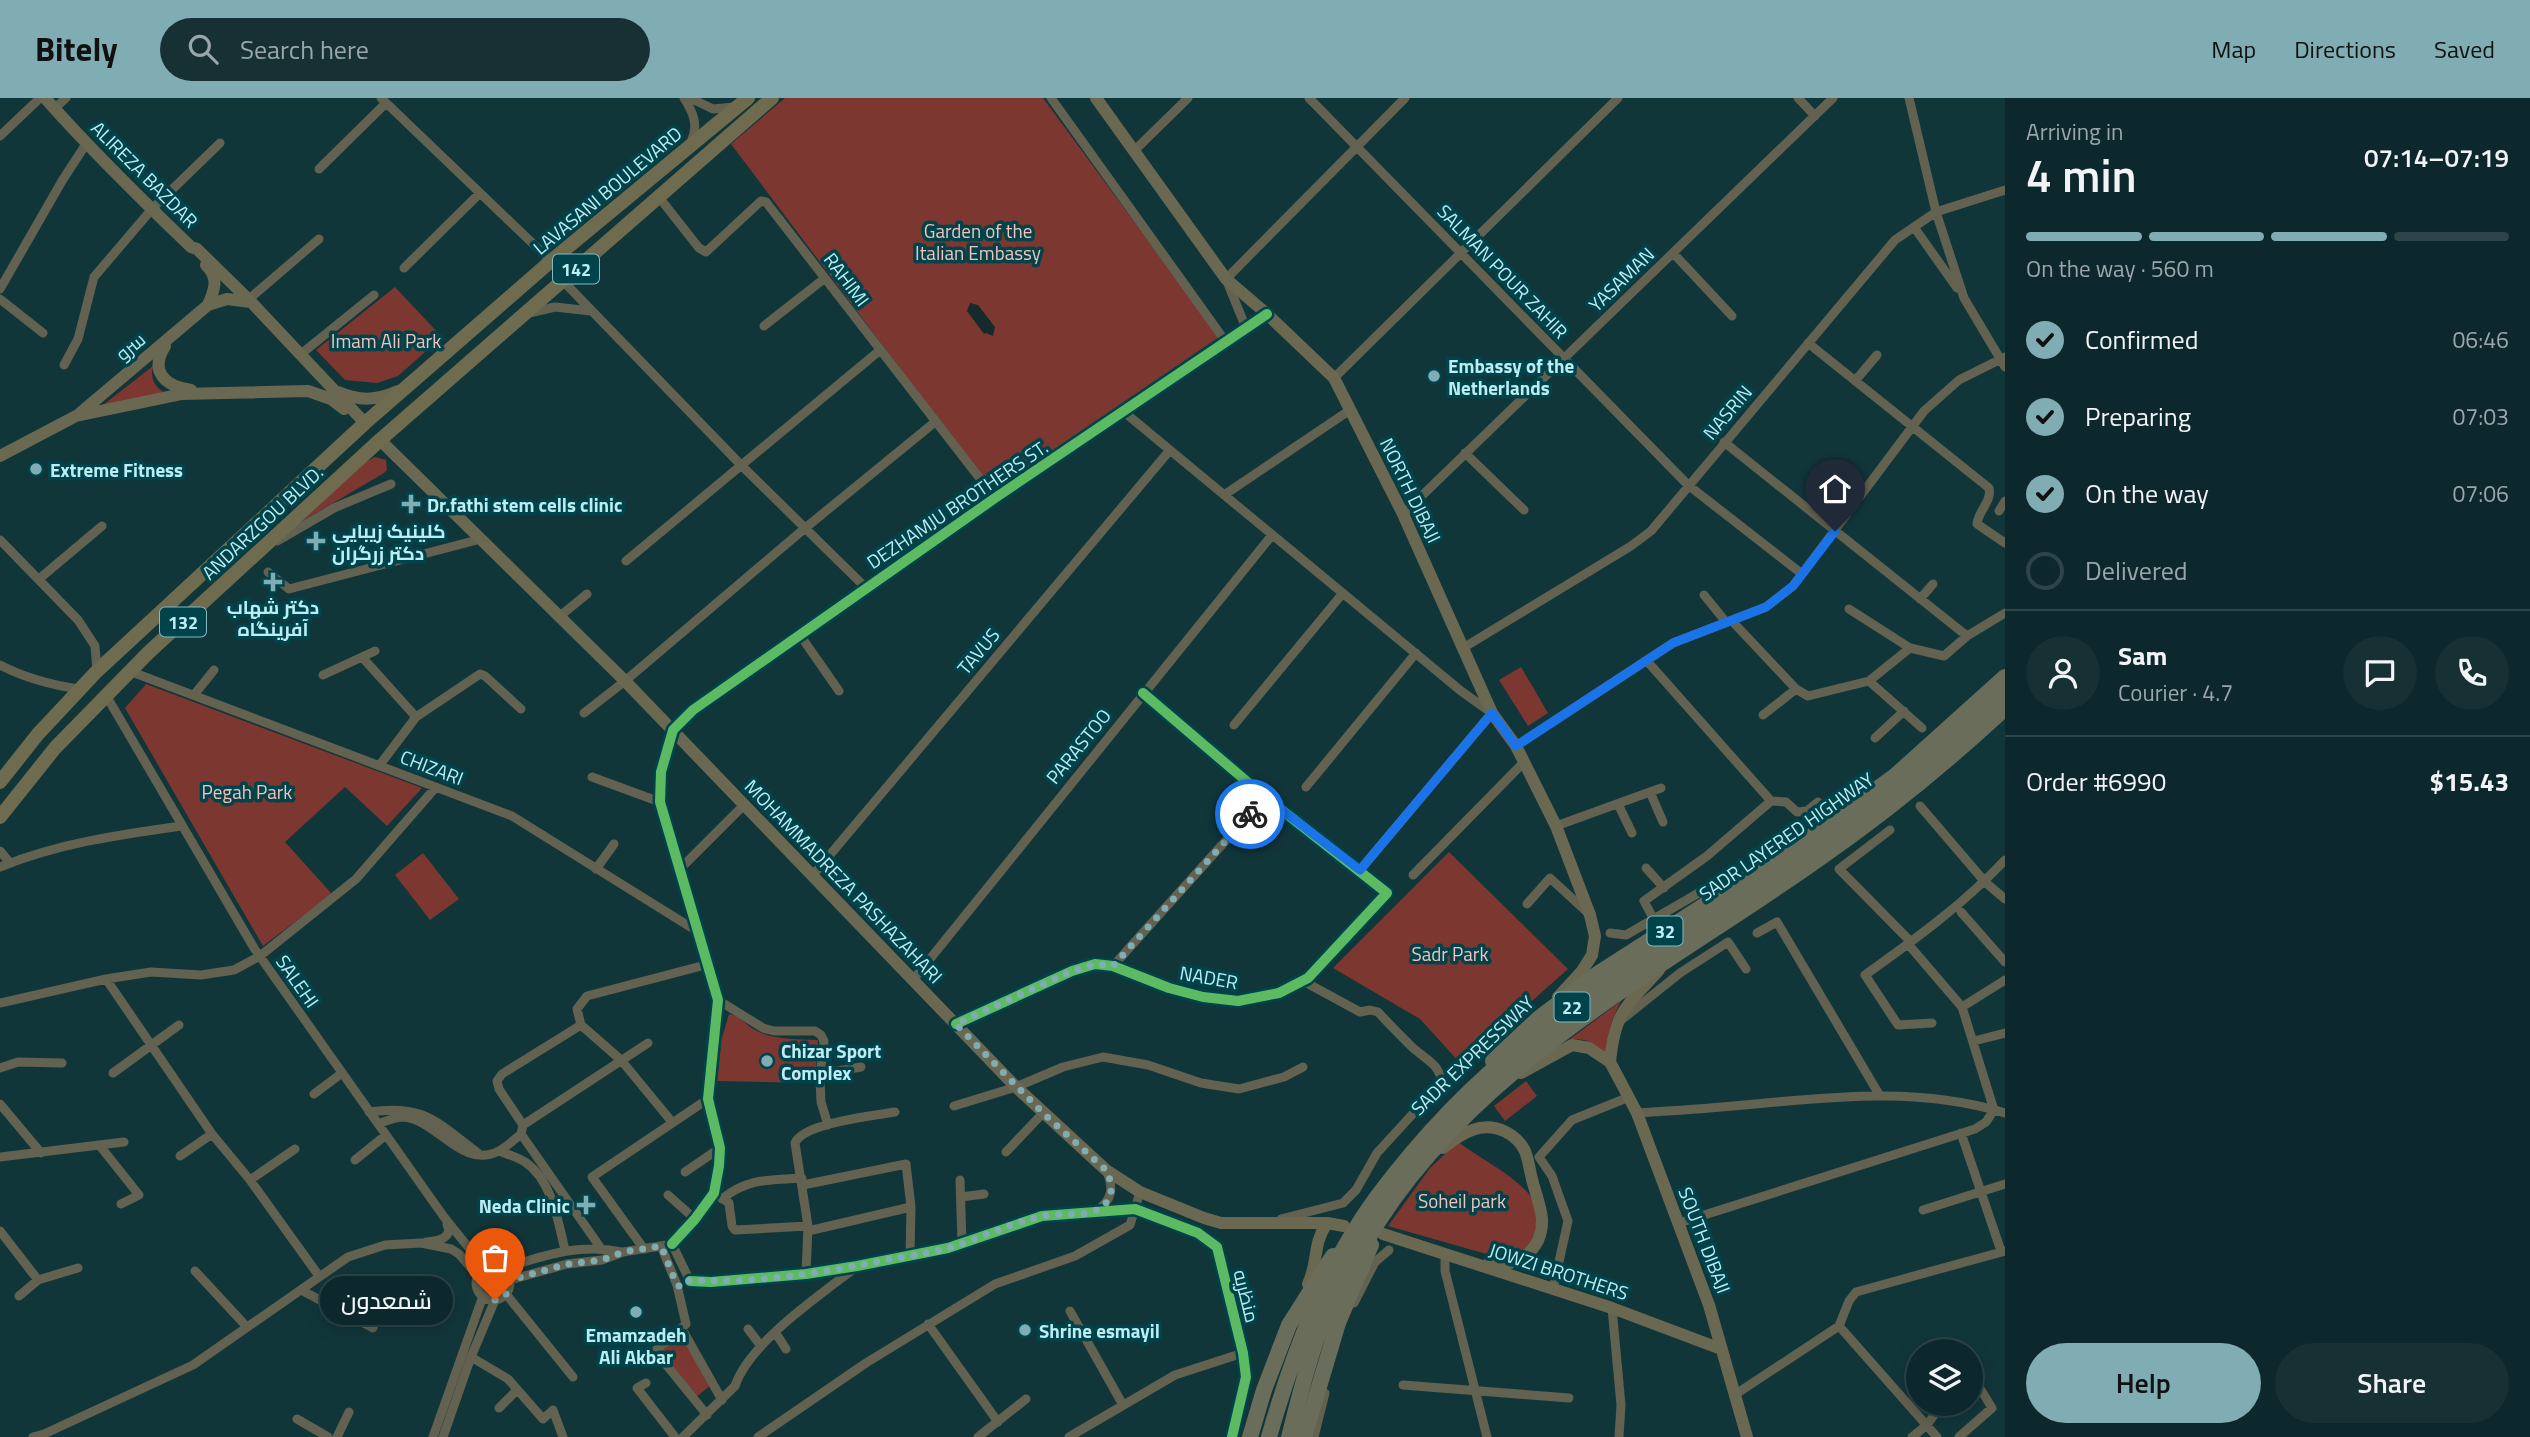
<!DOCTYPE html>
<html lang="en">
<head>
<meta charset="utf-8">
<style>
  body { margin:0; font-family:"Titillium Web",Cairo,sans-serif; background:#163034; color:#f1f3f6; height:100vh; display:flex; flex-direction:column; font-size:26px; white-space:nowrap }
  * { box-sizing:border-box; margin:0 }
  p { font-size:23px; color:#9aa6a9 }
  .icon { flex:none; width:38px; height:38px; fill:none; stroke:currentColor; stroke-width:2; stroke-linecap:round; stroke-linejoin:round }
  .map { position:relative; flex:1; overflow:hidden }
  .sheet { display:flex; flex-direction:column; background:#0d282c; width:525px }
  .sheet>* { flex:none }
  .buttons { position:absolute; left:1906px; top:1241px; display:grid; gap:14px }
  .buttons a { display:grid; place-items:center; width:77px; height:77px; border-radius:50%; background:#0d282c; box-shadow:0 4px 18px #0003,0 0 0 2px #2d4448; font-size:35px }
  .pin { position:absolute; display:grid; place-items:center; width:60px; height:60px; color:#fff; margin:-72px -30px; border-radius:50% 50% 50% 0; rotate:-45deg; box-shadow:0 0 7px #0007 }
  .pin .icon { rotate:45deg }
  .courier { position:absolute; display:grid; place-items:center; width:70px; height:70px; margin:-35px; border:5px solid #1a73e8; border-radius:50%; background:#fff; color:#222; box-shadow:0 2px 9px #0007 }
  .bubble { position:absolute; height:49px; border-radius:24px; background:#0d282c; box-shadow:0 4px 18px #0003,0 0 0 2px #2d4448; font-size:23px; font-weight:600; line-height:49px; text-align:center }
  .overview em { font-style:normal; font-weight:600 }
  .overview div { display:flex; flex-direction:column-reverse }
  .overview { display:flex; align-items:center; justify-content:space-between; height:119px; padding:0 21px }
  h1 { font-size:46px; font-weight:600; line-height:52px }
  .bar { display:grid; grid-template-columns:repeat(4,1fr); gap:10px 7px; align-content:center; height:84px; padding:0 21px }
  .bar i { height:9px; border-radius:5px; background:#2d4448 }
  .bar .active { background:#80adb3 }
  .bar p { grid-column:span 4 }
  .line { display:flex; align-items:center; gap:18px; padding:0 21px; border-top:2px solid #2d4448 }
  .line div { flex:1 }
  .round { display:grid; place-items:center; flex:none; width:74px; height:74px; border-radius:37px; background:#163034 }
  ol { padding:0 21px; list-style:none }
  li { display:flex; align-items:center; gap:21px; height:77px }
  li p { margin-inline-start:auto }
  li .icon { padding:7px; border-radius:50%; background:#80adb3; color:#111; stroke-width:4 }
  li:last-child { color:#9aa6a9 }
  li i { width:38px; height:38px; border:4px solid #2d4448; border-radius:50% }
  .action { display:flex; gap:14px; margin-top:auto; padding:14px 21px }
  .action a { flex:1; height:80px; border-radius:42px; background:#80adb3; color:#111; font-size:28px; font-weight:600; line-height:80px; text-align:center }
  .action a+a { background:#163034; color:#f1f3f6 }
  header { display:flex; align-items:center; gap:42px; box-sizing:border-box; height:98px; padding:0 35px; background:#80adb3; color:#111 }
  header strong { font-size:33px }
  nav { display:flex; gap:38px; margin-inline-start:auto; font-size:24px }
  .search { width:490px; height:63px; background:#163034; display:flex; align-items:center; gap:18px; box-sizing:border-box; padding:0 24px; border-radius:38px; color:#9aa6a9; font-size:26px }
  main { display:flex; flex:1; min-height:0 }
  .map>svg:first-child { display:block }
</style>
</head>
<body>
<header>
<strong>Bitely</strong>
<div class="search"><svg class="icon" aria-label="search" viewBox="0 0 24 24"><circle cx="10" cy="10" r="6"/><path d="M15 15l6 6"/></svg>Search here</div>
<nav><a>Map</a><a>Directions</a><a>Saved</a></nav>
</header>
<main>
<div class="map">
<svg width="2005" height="1339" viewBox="0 0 2005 1339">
  <rect width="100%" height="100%" fill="#11363a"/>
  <path fill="#7b3730" d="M785 0H1043L1219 239 993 394 731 46Z
    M395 189 442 239 398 278 377 285 345 282 316 252Z
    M153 268C150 281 155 291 168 296L94 314Z
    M375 359 386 362 387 372 384 375 301 424 367 363Z
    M1521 569 1548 615 1528 628 1499 582Z
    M146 586 422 690 387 728 345 689 285 744 332 796 263 848 125 610Z
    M1449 754 1568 871 1461 966 1420 921 1333 870Z
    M423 755 459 801 430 822 395 777Z
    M1621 903C1611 924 1607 933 1608 957 1596 946 1587 940 1570 941Z
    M729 916C741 918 746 928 757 933 775 942 797 941 818 942L815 985 717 983 721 943Z
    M1526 983 1537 998 1505 1023 1494 1008Z
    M1458 1044C1477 1058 1514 1078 1528 1095 1539 1108 1539 1133 1529 1146 1519 1160 1504 1160 1490 1157L1388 1128 1430 1070Z
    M480 1185a14 14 0 1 1 28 0a14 14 0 1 1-28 0Z
    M682 1235 711 1287 695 1300 658 1255Z"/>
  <path fill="#162a2d" d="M970 205 978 207 995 229 993 238 986 235 984 236 967 213Z"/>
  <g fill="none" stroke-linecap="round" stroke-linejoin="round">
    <path stroke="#636150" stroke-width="9" d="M381 0 551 163
      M684 0C693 14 699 27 691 44
      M690 0 713 11 734 9
      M1051 0 1226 244
      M1309 0 1688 387 1802 476
      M1798 0 1815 18
      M1909 0 1936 114 1964 200 2005 269
      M54 11 66 0
      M0 38 40 0
      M1134 53 1188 0
      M319 71 386 5
      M658 98 699 150 706 154 761 103 766 104 995 400
      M1914 129 1957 190
      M1673 155 1732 218
      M404 170 480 95
      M563 183 741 367 866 490
      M0 191 62 83 86 46
      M0 201 43 235
      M249 201 319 141
      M529 215 555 209 591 213
      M764 228 825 180
      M1246 230 1226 181 1405 0
      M1808 245 1989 390C1992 404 1978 413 1977 426L2005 445
      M301 256 374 197
      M64 267 78 241 94 179 152 111 220 45
      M1334 280 1618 0
      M1855 283 1877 257
      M1124 314 1461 593 1492 615 1360 772
      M1724 344 1967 538
      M1465 355 1524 412
      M1224 397 1350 312
      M1999 413 2005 403
      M1403 416 1833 0
      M0 442 78 522 95 548 97 573
      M277 443 334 410 391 386
      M626 463 879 253
      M268 474 289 491 481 441
      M39 481 102 428
      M1704 497 1726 524
      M1920 501 1933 486
      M1849 511 1910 550 1944 558 1967 538 2005 515
      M560 518 587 496
      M1732 523 1796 591 1808 598 1869 583 1910 550
      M800 537 839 593
      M1463 550 1631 448 1651 433 1895 142 1936 114 2005 92
      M362 559 416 619
      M1647 563 1771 703
      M0 567C25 580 51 587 79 591
      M132 574 512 718 700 835
      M323 577 375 553
      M1869 583 1922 630
      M194 597 214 572
      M107 599 254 850 444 1119 485 1170
      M584 615 625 583 804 431 935 324
      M1763 617 1796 591
      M1234 627 1343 495
      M1875 640 1904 613
      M1516 648 1673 545 1766 509 1793 488 1924 313 1959 282 2005 259
      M379 668 416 619 480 576 485 578 521 611
      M592 679 660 704
      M1306 689 1416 555
      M1650 694 1663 724
      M1771 703 1786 704 1797 714 1807 713 1818 704
      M1618 706 1632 735
      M1920 708 1985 784 2005 801
      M1556 728 1661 690
      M1890 732 1839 771 1911 844
      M0 753 10 765
      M0 769C59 745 118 737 181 728
      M681 770 744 707
      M1646 770 1664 790
      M596 771 614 746
      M813 777 1170 352
      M1413 777 1524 664
      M1527 806 1550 780 1588 815
      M1961 814 2005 864
      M1653 820 1644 803 1707 758 1771 703
      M1610 835 1626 837 1728 778
      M1757 835 1777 824 1880 998
      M1908 846 1962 909 1994 1012
      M1113 868 1265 699
      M106 881 212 1036 250 1082 319 1178
      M913 882 1272 437
      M718 902 763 930 774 933H815L821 937 824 943 820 981 821 1004 828 1027
      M0 905 106 881 151 874 201 877 234 872 260 858 356 781 436 689
      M1962 909 2005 882
      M1620 923 1680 875 1728 844 1746 871
      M1932 925 1898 927 1865 877C1914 842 1964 806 2005 762
      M956 926 1072 873 1095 866 1113 868 1169 890 1203 899 1238 903 1279 895 1308 880 1387 795 1265 699 1143 595
      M581 927 577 911 587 898 709 866
      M581 927 621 962 672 1024
      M1974 943 2005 935
      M0 970 18 964 62 965
      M113 975 179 927
      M820 976 861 969
      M314 996 342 975
      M0 1006 41 1055
      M954 1008 1016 989 1063 969 1103 959 1148 967 1201 985 1239 991 1284 979 1303 969
      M369 1014C425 1006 436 1024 478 1055
      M1637 1015C1669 1013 1701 1011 1733 1008 1823 1000 1917 987 2005 1015
      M378 1026C386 1023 395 1019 404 1019 438 1022 461 1072 499 1053 506 1049 514 1042 521 1036L523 1027
      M523 1027 499 991 497 983 502 976 581 927
      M523 1027 648 945
      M1961 1035 2001 1153
      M521 1036 600 1149
      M100 1048 139 1097 121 1106
      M499 1053C507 1056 517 1059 525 1064 552 1082 558 1123 565 1152
      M1006 1054 1043 1015
      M180 1058 212 1036
      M0 1059 124 1044
      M355 1062 386 1037
      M685 1074 720 1050
      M250 1082 295 1051
      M960 1082 962 1145
      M803 1087 906 1066 911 1109 910 1158
      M714 1095 729 1105 732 1128 735 1132 808 1128
      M668 1097 695 1121
      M961 1099 984 1096
      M722 1101C748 1080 770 1082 802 1080
      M1923 1112 2005 1086
      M1096 1113C1113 1102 1114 1089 1106 1072
      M1281 1121 1343 1105 1356 1092 1377 1055 1441 985C1442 966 1421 959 1410 947 1399 936 1388 925 1378 914L1370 912 1360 914 1303 883
      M1679 1125 1975 1031 1986 1024 1994 1012
      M0 1133 38 1182
      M808 1133 911 1109
      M426 1144C436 1143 446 1142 449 1133L447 1126
      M672 1146 695 1121 714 1095 719 1068 720 1050 708 1001 718 902 660 704 661 674 673 632 693 612 995 400 1267 216
      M672 1146 690 1183
      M661 1148 677 1187 686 1226 655 1253 707 1317
      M644 1151 592 1079 708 1001
      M1445 1155V1173L1487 1339
      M476 1185a17 17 0 1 1 34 0a17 17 0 1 1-34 0Z
      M502 1171C541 1158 580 1145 621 1154
      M195 1173 247 1229
      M806 1176 808 1128 795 1045C804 1025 872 1018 895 1014
      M510 1182 567 1166 602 1162 623 1154 667 1147
      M690 1183 711 1184 806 1176 857 1168 948 1150 1042 1118 1135 1111 1198 1135 1217 1149 1243 1255 1246 1279 1232 1339
      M1553 1191 1568 1123 1552 1078 1539 1059 1572 1022 1629 999
      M301 1192 373 1230
      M506 1196 573 1279
      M19 1198 38 1182 78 1170
      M1354 1205 1375 1164 1389 1152
      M1612 1210 1621 1307 1619 1339
      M1070 1213 1123 1307
      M928 1226 998 1324
      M1839 1228 1937 1339
      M682 1231 722 1302
      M748 1231 761 1248
      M775 1234 786 1251
      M471 1259 508 1281 543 1321 553 1312 563 1339
      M646 1285 637 1290 675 1339
      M1403 1287 1569 1300
      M1736 1296 1839 1228 1849 1203 1856 1194 2005 1153
      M499 1310 517 1292
      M297 1321 328 1339
      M33 1339 44 1336 193 1267 348 1159 385 1147 421 1145 451 1151 459 1156 478 1178
      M337 1339 349 1314
      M433 1339 483 1198
      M443 1339 471 1259 495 1202
      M683 1339 735 1288C749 1245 819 1198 855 1170
      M758 1339 866 1265 995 1186 1075 1158 1130 1127 1140 1094
      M978 1339 1026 1301
      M1069 1339 1175 1277 1243 1255
      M1314 1339 1325 1295
      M1912 1339 1927 1327 1942 1306
      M1959 1339 1992 1310 1981 1292"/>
    <path stroke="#6b6852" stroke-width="12" d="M45 0C91 52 141 101 191 149L197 151 253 206 365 325
      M1096 0 1226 181 1267 216 1334 280 1403 416 1492 615 1516 648 1556 728 1590 817 1595 838 1592 857 1582 873 1558 899
      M206 167C219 180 215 191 208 207
      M165 248C149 274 165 288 191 292
      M338 294C359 303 376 303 398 293
      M79 316 208 207 227 201 251 204
      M380 342 625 583 1016 989 1106 1072 1140 1094 1204 1120 1221 1125H1327L1344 1128
      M0 358 76 318 182 296 308 293 331 301 344 311
      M1610 964C1615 913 1626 909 1659 872
      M1521 975 1572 947 1589 950 1610 964 1637 1015 1709 1207 1747 1339
      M1443 1050C1462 1035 1482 1022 1506 1034 1514 1038 1521 1045 1525 1053 1529 1063 1530 1075 1533 1085 1536 1096 1541 1109 1542 1121 1543 1152 1517 1171 1489 1165
      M1383 1136 1612 1210 1721 1251
      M1308 1186C1319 1163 1312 1147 1327 1125"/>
    <path stroke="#6e6b4e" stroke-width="14" d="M0 684 38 636 97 573 365 325 551 163 748 0
      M0 719 55 650 148 555 380 342 772 0"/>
    <path stroke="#6a6d59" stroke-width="16" d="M1493 963 1538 921 1599 875 1809 740 1895 678 2005 579
      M1250 1339 1264 1292 1289 1227 1333 1158
      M1304 1339 1338 1225 1371 1147"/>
    <path stroke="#6a6d59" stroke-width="16" d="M1269 1339C1293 1255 1325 1170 1377 1099 1424 1036 1481 977 1544 930 1631 863 1727 808 1817 745 1884 699 1946 647 2005 591
      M1289 1339C1298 1305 1306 1270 1318 1237 1329 1209 1349 1174 1364 1147 1465 970 1659 874 1820 760 1886 714 1946 665 2005 610"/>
    <g stroke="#00434b" stroke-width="15">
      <path id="cycleway" d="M956 926 1072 873 1095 866 1113 868 1169 890 1203 899 1238 903 1279 895 1308 880 1387 795 1265 699 1143 595
        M672 1146 695 1121 714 1095 719 1068 720 1050 708 1001 718 902 660 704 661 674 673 632 693 612 995 400 1267 216
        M690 1183 711 1184 806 1176 857 1168 948 1150 1042 1118 1135 1111 1198 1135 1217 1149 1243 1255 1246 1279 1232 1339"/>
    </g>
    <use href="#cycleway" stroke="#5cba63" stroke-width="10"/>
  </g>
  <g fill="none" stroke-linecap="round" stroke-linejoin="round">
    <path stroke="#80adb3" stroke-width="7" stroke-dasharray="0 12.6" d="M495 1202 506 1196 510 1182 568 1166 602 1162 623 1154 661 1148 677 1187 681 1189 690 1182C755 1186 822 1175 885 1162 906 1158 928 1156 948 1150 980 1141 1011 1124 1044 1118 1062 1114 1092 1121 1105 1106 1115 1095 1111 1083 1106 1072L1043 1015 956 926 1072 873 1096 866 1113 868 1250 716"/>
    <path stroke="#1a73e8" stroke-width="9" d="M1250 716 1265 699 1360 772 1492 615 1516 648 1673 545 1766 509 1793 488 1835 433"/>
  </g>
  <g fill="#80adb3" stroke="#00434b" stroke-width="2.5">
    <circle cx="1434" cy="278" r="7"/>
    <circle cx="36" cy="371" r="7"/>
    <path d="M407.5 395.5h7v7h7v7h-7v7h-7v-7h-7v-7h7z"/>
    <path d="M312.5 432.5h7v7h7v7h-7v7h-7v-7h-7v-7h7z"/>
    <path d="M269.5 473.5h7v7h7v7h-7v7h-7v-7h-7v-7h7z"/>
    <circle cx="767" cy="963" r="7"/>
    <path d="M582.5 1096.5h7v7h7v7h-7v7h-7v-7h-7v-7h7z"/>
    <circle cx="636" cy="1214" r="7"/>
    <circle cx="1025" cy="1232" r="7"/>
  </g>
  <g text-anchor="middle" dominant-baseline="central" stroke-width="7" stroke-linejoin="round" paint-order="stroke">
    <g fill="#00434b" stroke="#83bac1" stroke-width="2">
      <rect x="553" y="156.5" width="46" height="29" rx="5"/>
      <rect x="160" y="509.5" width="46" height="29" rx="5"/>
      <rect x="1647.5" y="818.5" width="35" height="29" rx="5"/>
      <rect x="1554.5" y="894.5" width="35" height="29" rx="5"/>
    </g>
    <g font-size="18" font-weight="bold" fill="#bbedf4">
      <text x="576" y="171">142</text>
      <text x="183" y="524">132</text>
      <text x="1665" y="833">32</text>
      <text x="1572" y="909">22</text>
    </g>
    <g font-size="19" fill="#bbedf4" stroke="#00434b">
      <text transform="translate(145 76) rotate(45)">ALIREZA BAZDAR</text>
      <text transform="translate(607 92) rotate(-40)">LAVASANI BOULEVARD</text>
      <text transform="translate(1503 173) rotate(46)">SALMAN POUR ZAHIR</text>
      <text transform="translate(847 181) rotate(53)">RAHIMI</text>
      <text transform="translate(1621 181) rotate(-44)">YASAMAN</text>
      <text transform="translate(130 248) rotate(-40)">سرو</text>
      <text transform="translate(1727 314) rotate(-50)">NASRIN</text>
      <text transform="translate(1411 392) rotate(64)">NORTH DIBAJI</text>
      <text transform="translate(957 406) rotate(-34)">DEZHAMJU BROTHERS ST.</text>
      <text transform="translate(262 424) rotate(-43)">ANDARZGOU BLVD.</text>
      <text transform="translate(978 553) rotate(-50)">TAVUS</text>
      <text transform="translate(1078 648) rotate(-51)">PARASTOO</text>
      <text transform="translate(432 669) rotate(21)">CHIZARI</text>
      <text transform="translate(1786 738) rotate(-35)">SADR LAYERED HIGHWAY</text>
      <text transform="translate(844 783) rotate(46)">MOHAMMADREZA PASHAZAHARI</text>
      <text transform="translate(1209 879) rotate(10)">NADER</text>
      <text transform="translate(298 883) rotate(55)">SALEHI</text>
      <text transform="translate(1472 957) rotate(-44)">SADR EXPRESSWAY</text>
      <text transform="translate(1705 1142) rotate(69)">SOUTH DIBAJI</text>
      <text transform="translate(1559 1173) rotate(18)">JOWZI BROTHERS</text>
      <text transform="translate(1247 1198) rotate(76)">منظریه</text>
    </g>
    <g font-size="19" fill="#f6c2ba" stroke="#00434b">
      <text x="978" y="132">Garden of the<tspan x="978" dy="22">Italian Embassy</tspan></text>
      <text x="386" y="242">Imam Ali Park</text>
      <text x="247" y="693">Pegah Park</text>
      <text x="1450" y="855">Sadr Park</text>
      <text x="1462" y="1102">Soheil park</text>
    </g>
    <g font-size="19" font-weight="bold" fill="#bbedf4" stroke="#00434b" text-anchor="start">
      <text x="1448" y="267">Embassy of the<tspan x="1448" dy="22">Netherlands</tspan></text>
      <text x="50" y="371">Extreme Fitness</text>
      <text x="427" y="406">Dr.fathi stem cells clinic</text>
      <text x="332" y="432">کلینیک زیبایی<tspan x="332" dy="22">دکتر زرگران</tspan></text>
      <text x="273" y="508" text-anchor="middle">دکتر شهاب<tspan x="273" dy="22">آفرینگاه</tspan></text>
      <text x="781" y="952">Chizar Sport<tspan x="781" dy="22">Complex</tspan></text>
      <text x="570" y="1107" text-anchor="end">Neda Clinic</text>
      <text x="1039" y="1232">Shrine esmayil</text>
      <text x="636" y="1236" text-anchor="middle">Emamzadeh<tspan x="636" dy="22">Ali Akbar</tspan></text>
    </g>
  </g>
</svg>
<div class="buttons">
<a><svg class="icon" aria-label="layers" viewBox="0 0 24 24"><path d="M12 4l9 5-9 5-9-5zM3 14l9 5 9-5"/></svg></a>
</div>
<div class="pin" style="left:495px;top:1202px;background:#ea580c"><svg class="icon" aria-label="bag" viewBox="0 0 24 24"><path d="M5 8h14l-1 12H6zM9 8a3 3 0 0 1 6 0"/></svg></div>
<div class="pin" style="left:1835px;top:433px;background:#1f2937"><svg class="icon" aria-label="home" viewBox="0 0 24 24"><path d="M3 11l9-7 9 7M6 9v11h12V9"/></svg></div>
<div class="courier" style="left:1250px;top:716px"><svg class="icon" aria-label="bike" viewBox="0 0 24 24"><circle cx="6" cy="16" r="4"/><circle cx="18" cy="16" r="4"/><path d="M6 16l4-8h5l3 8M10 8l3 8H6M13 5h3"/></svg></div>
<div class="bubble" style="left:320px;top:1178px;width:133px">شمعدون</div>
</div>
<section class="sheet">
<div class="overview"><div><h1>4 min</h1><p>Arriving in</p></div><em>07:14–07:19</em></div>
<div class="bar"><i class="active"></i><i class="active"></i><i class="active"></i><i></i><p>On the way · 560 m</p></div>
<ol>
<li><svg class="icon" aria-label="check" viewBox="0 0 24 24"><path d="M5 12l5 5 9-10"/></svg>Confirmed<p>06:46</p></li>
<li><svg class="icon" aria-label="check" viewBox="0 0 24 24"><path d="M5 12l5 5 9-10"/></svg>Preparing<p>07:03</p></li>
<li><svg class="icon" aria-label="check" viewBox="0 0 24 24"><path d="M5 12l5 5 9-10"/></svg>On the way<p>07:06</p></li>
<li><i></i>Delivered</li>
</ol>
<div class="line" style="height:126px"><a class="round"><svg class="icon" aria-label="person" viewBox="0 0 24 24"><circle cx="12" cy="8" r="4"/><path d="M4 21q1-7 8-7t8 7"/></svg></a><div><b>Sam</b><p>Courier · 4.7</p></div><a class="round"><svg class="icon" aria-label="chat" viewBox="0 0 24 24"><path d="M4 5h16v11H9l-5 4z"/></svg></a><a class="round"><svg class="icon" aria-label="phone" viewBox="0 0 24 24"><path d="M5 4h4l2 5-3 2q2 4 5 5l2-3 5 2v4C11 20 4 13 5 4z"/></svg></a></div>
<div class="line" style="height:91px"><div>Order #6990</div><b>$15.43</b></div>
<div class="action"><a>Help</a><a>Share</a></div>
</section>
</main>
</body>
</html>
